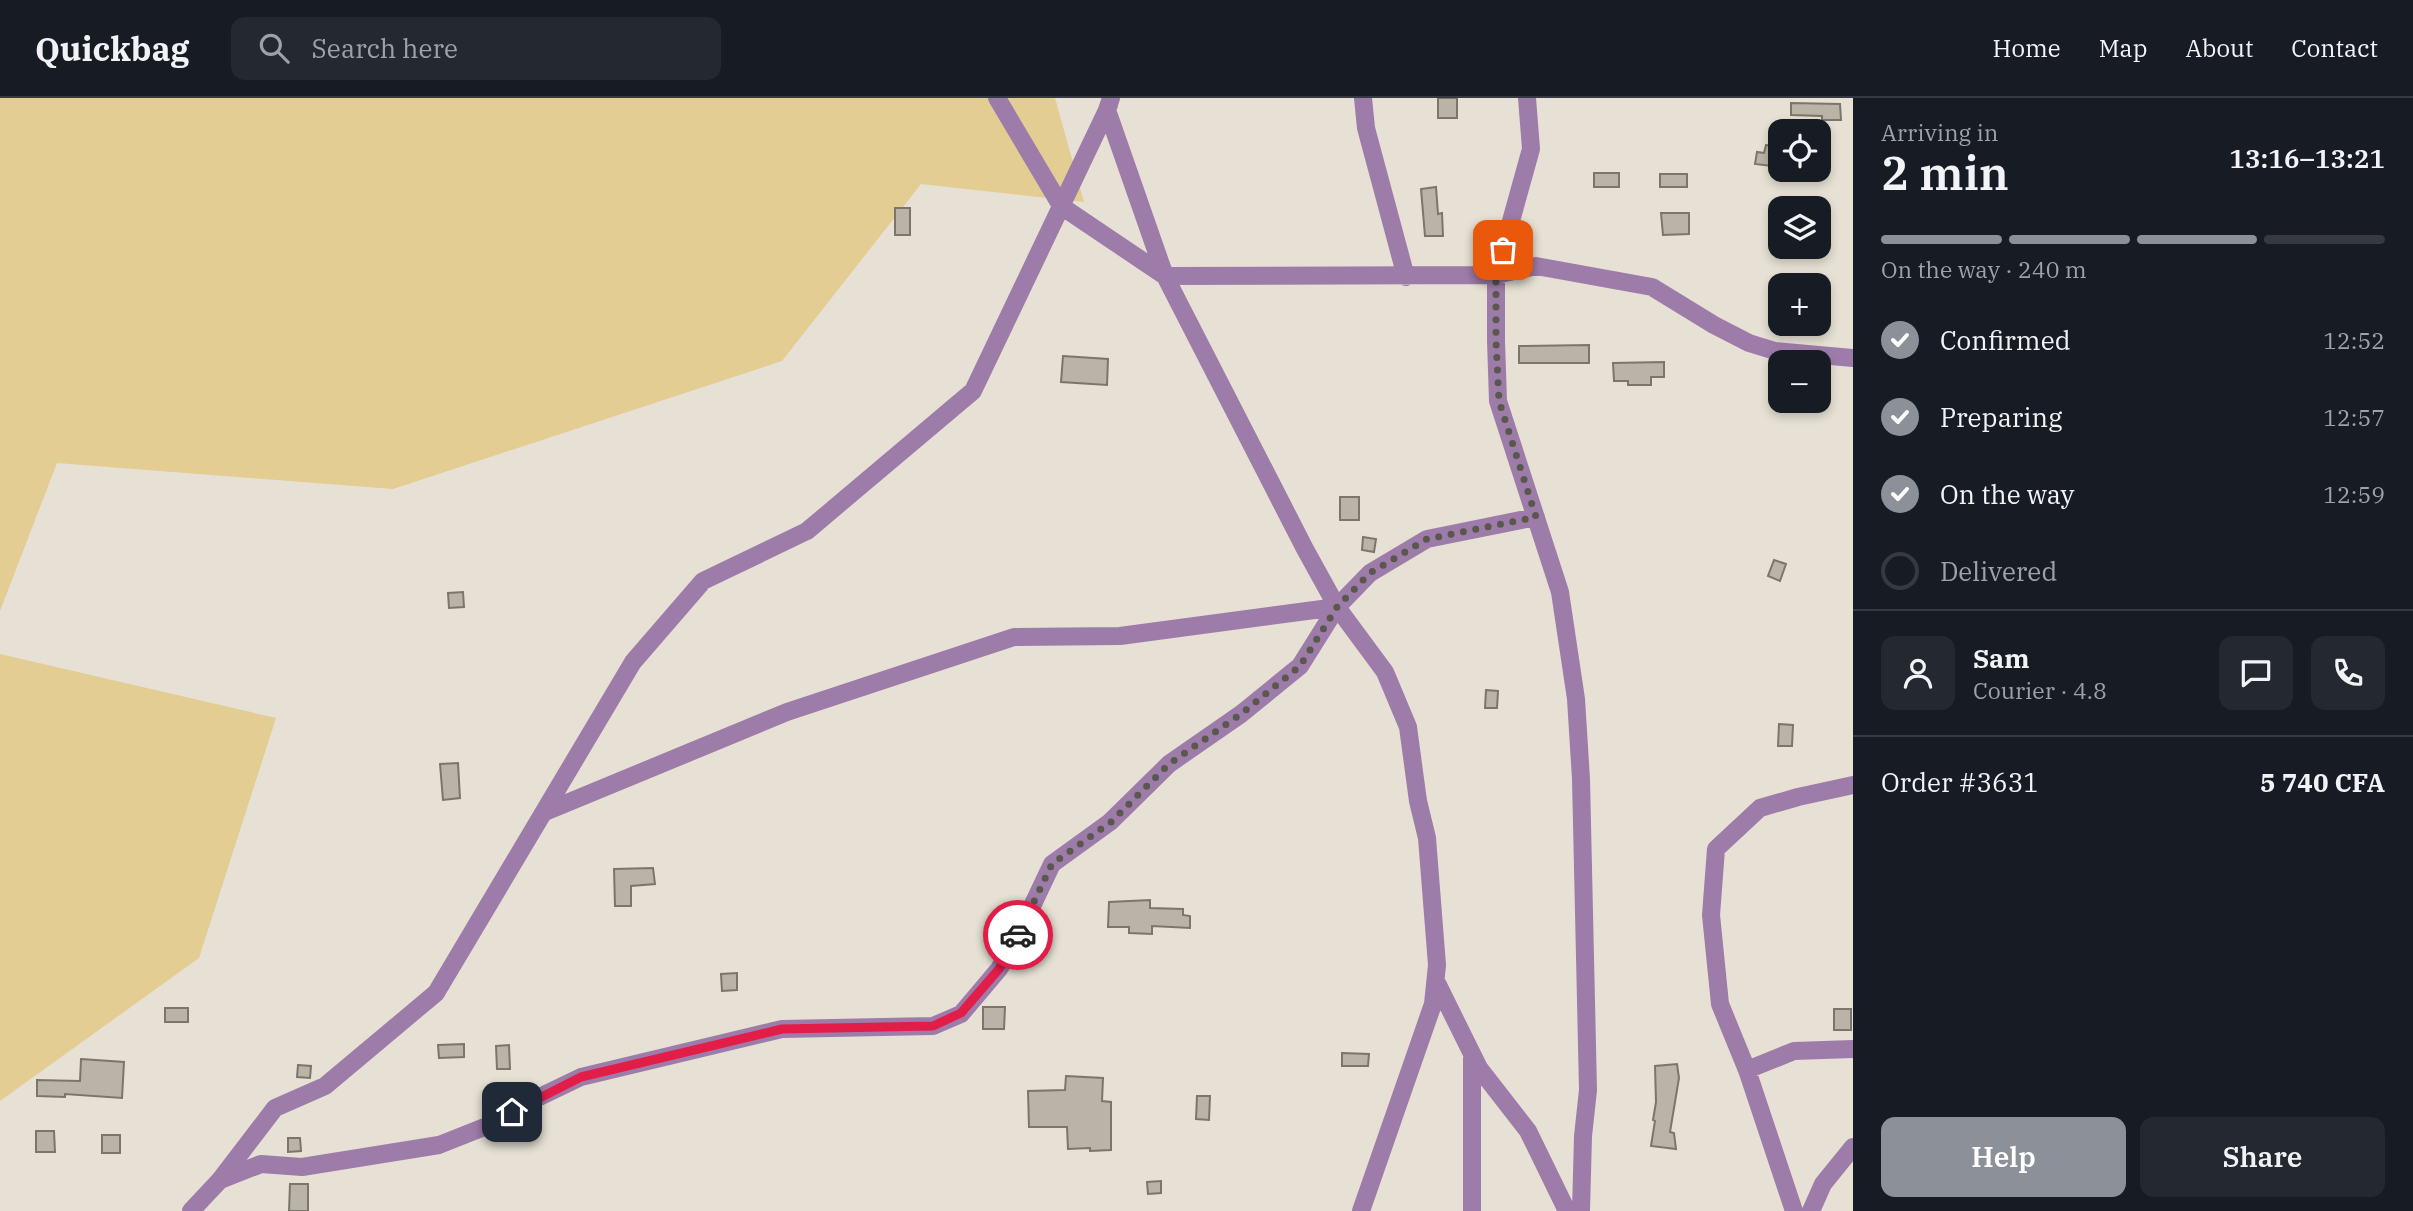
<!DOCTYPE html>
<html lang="en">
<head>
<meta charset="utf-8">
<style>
  body { margin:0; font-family:"IBM Plex Serif",serif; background:#242831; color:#f1f3f6; height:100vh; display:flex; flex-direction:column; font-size:26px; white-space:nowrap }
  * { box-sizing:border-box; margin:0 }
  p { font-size:23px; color:#9ea1a6 }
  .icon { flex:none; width:38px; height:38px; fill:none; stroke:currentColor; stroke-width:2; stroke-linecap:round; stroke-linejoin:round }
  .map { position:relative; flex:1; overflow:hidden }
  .details { display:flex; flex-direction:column; background:#171b24; width:560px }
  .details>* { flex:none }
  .tools { position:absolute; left:1768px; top:21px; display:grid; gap:14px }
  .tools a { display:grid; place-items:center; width:63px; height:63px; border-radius:14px; background:#171b24; box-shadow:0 4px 10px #0003; font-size:35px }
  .pin { position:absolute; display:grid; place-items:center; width:60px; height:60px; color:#fff; margin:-30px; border-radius:14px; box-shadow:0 4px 10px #0006 }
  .courier { position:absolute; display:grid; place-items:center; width:70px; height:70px; margin:-35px; border:5px solid #e11d48; border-radius:50%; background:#fff; color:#222; box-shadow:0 2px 9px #0007 }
  .summary em { font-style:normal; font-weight:600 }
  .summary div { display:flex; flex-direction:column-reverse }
  .summary { display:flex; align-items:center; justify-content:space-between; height:119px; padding:0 28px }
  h1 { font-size:46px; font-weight:600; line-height:52px }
  .bar { display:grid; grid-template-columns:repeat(4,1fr); gap:10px 7px; align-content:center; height:84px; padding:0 28px }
  .bar i { height:9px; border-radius:5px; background:#363941 }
  .bar .current { background:#8c9099 }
  .bar p { grid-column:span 4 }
  .line { display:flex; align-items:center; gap:18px; padding:0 28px; border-top:2px solid #363941 }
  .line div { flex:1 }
  .round { display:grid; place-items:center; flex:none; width:74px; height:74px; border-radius:14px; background:#242831 }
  ol { padding:0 28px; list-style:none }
  li { display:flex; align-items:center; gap:21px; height:77px }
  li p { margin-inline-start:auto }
  li .icon { padding:7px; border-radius:50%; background:#8c9099; color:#fff; stroke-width:4 }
  li:last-child { color:#9ea1a6 }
  li i { width:38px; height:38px; border:4px solid #363941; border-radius:50% }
  .primary-button { display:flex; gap:14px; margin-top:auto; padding:14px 28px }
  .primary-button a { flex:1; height:80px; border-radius:14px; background:#8c9099; color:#fff; font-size:28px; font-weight:600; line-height:80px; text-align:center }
  .primary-button a+a { background:#242831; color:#f1f3f6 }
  header { display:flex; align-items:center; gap:42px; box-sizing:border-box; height:98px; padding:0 35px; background:#171b24; border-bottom:2px solid #363941 }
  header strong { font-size:33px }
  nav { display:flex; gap:38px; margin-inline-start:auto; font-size:24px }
  .search { width:490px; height:63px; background:#242831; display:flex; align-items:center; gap:18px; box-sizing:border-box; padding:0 24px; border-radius:14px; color:#9ea1a6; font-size:26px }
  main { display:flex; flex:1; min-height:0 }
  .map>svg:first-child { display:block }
</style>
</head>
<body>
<header>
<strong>Quickbag</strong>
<div class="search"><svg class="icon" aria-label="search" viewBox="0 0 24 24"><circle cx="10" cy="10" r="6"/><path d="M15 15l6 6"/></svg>Search here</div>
<nav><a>Home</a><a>Map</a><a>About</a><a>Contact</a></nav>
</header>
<main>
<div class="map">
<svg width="1853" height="1113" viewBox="0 0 1853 1113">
  <rect width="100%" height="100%" fill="#e6e1d4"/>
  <path fill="#e3cd93" d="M0 0H1055L1084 104 921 86 782 263 393 391 57 365 0 513Z
    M0 556 276 620 199 860 0 1003Z"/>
  <path fill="#b9b4a7" stroke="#7b766b" stroke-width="2" d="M1438 0H1457V20H1438Z
    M1791 5 1840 6 1841 22H1822V18L1791 17Z
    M1766 47 1780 49V69L1755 66 1757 54 1764 55Z
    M1594 75H1619V89H1594Z
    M1660 76H1687V89H1660Z
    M1436 89 1438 116 1442 115 1443 138H1425L1421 91Z
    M895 110H910V137H895Z
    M1661 115H1689V136L1663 137Z
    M1589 247V265H1519V248Z
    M1063 258 1108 261 1107 287 1061 284Z
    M1664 264V279H1651V287H1628V283H1614L1613 265Z
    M1340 399H1359V422H1340Z
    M1363 439 1376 441 1374 454 1362 452Z
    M1774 462 1786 466 1780 483 1768 478Z
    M463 494 464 509 449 510 448 495Z
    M1486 592 1498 593 1497 610H1485Z
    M1779 626 1793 627 1792 648H1778Z
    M458 665 460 700 443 702 440 666Z
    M653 770 655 786 631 788V808H615L614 771Z
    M1150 802V810L1183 811V817L1190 818V830L1152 828V836L1129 835V829H1108L1109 804Z
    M737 875V892L722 893 721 876Z
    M983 909H1005L1004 931H983Z
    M165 910H188V924H165Z
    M1834 911H1851V932H1834Z
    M464 946V959L439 960 438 947Z
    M509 947 510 971H497L496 948Z
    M1342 955 1369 956 1368 968H1342Z
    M81 961 124 964 122 1000 65 996V999L37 998V982L80 983Z
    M1677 966 1679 980 1670 1034 1674 1035 1676 1051 1651 1048 1655 1023 1653 1022 1656 1004 1655 968Z
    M298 967 311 968 310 980 297 979Z
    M1066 978 1103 980 1102 1003 1111 1004V1052L1090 1053V1050L1068 1051 1067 1029H1029L1028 993 1065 992Z
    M1197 998H1210L1209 1022 1196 1021Z
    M36 1033H54L55 1054H36Z
    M102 1037H120V1055H102Z
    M288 1040H300L301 1053 288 1054Z
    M1161 1083V1095L1148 1096 1147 1084Z
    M290 1086H308V1113H289Z"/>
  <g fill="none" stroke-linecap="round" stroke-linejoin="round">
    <path stroke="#9e7ca9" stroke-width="18" d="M997 0 1061 108 1165 178 1496 177 1536 168 1652 189 1714 227 1749 245 1775 253 1853 260
      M1363 0 1366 30 1406 179
      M1527 0 1531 51 1496 177V243L1498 303 1560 494 1576 601 1581 681 1588 992 1583 1038 1581 1113
      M1109 7 1107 12 1165 178 1305 451 1337 509 1385 574 1408 629 1418 703 1427 740 1437 867 1433 906 1361 1113
      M545 714 787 614 1014 539 1120 538 1337 509
      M1437 885 1479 970 1528 1033 1567 1113
      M1472 960V1113
      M1747 972 1794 953 1853 951
      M220 1082 275 1010 325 988 436 895 633 564 703 483 807 433 973 293 1107 12 1111 0
      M191 1113 220 1082 261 1066 302 1069 439 1047 492 1026 531 1003 581 979 782 931 933 928 961 916 999 871 1017 840 1052 766 1110 724 1169 666 1241 616 1300 568 1337 509 1370 475 1427 441 1536 419
      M1794 1113 1747 972 1720 906 1711 817 1716 751 1760 710 1798 699 1853 687
      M1811 1113 1823 1086 1853 1049"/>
  </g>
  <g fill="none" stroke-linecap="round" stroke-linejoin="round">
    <path stroke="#5a574f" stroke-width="7" stroke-dasharray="0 12.6" d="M1018 837 1052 766 1111 724 1169 666 1241 616 1300 568 1337 509 1370 475 1427 441 1536 419 1499 303 1496 243V177L1503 152"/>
    <path stroke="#e11d48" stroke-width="9" d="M512 1014 581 979 782 931 933 928 961 915 999 871 1018 837"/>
  </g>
</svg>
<div class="tools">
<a><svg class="icon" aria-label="locate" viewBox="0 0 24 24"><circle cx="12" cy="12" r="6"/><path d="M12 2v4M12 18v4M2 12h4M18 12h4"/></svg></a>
<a><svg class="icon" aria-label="layers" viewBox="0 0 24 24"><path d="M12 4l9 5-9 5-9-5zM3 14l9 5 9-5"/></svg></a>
<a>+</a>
<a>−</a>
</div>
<div class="pin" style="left:1503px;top:152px;background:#ea580c"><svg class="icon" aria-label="bag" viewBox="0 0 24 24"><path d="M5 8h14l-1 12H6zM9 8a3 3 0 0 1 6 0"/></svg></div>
<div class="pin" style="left:512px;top:1014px;background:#1f2937"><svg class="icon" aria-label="home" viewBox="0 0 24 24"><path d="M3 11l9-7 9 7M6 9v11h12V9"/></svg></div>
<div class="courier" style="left:1018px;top:837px"><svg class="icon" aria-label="car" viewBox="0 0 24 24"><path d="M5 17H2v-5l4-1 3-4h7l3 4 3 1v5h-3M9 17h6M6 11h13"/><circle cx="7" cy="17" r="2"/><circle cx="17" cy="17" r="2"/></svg></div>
</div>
<section class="details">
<div class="summary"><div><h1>2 min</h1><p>Arriving in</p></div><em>13:16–13:21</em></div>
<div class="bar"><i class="current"></i><i class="current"></i><i class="current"></i><i></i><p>On the way · 240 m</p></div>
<ol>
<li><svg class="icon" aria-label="check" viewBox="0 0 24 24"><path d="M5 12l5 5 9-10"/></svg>Confirmed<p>12:52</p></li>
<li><svg class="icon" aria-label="check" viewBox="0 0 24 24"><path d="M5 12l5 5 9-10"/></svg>Preparing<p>12:57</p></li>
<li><svg class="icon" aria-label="check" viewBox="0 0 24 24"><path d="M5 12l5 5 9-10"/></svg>On the way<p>12:59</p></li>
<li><i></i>Delivered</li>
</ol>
<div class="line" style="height:126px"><a class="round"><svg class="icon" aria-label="person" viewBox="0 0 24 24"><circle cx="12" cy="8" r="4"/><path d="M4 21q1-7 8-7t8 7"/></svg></a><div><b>Sam</b><p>Courier · 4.8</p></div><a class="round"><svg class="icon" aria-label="chat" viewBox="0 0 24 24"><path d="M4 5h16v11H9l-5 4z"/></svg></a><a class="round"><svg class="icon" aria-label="phone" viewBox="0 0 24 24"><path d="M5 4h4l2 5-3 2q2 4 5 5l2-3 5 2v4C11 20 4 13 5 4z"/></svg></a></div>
<div class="line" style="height:91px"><div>Order #3631</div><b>5 740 CFA</b></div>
<div class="primary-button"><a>Help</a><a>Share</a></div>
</section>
</main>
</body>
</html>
